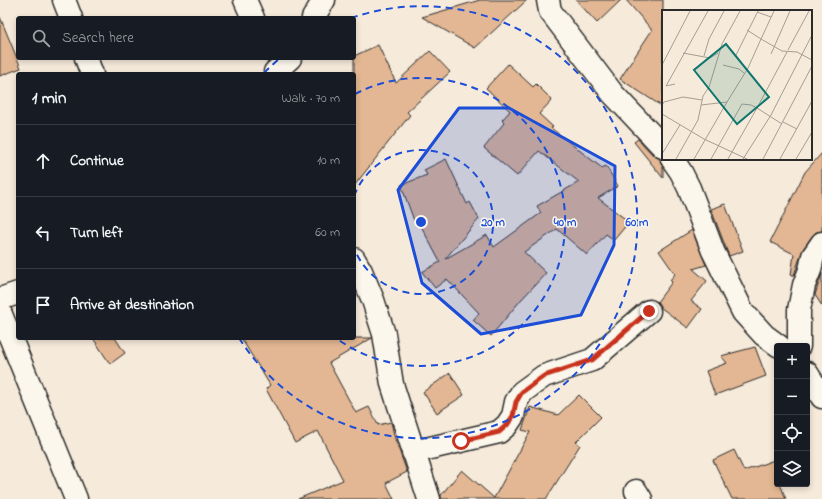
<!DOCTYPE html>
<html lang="en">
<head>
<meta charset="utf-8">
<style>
	body { margin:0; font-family:"Indie Flower",sans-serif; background:#20242c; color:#f1f3f6 }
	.controls { position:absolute; right:12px; bottom:12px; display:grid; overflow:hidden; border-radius:4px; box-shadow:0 2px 6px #0003 }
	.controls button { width:36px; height:36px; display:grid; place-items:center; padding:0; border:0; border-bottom:1px solid #363941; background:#171b24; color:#f1f3f6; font:20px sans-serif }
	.stop { position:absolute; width:12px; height:12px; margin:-9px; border:3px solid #c8321e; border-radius:50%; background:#fff }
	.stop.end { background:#c8321e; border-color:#fff; box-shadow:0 1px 4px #0008 }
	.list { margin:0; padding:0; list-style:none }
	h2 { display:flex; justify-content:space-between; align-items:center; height:52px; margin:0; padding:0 16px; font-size:17px }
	h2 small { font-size:13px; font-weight:400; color:#9ea1a6 }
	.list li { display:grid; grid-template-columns:26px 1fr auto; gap:12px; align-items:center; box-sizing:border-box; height:72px; padding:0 16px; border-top:1px solid #363941 }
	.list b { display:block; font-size:15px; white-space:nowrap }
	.list em { font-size:13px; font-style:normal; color:#9ea1a6 }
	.icon { flex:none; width:22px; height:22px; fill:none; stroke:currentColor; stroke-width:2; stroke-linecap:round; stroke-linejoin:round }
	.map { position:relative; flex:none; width:822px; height:499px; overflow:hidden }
	.search { position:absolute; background:#171b24; box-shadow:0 2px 6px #0003; left:16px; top:16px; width:340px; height:44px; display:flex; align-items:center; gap:10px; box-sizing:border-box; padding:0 14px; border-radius:4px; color:#9ea1a6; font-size:15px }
	.panel { position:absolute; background:#171b24; box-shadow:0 2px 6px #0003; left:16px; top:72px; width:340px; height:268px; border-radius:4px }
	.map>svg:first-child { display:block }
	.building { fill:#e3b793; stroke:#2b2b2b }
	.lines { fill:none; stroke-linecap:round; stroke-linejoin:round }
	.minor-casing { stroke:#2b2b2b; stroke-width:25 }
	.minor { stroke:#fbf7ec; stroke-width:22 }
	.route { stroke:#c8321e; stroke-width:5 }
	.marked { fill:#1d4ed8; fill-opacity:0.2; stroke:#1d4ed8; stroke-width:3; stroke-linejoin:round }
	.ring { fill:none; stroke:#1d4ed8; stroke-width:2; stroke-dasharray:7 5 }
	.inset-road { fill:none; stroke:#a59e94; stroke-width:1 }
	.view { fill:#0f766e; fill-opacity:0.15; stroke:#0f766e; stroke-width:2 }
	.inset-edge { fill:none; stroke:#2b2b2b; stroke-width:2 }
	.centre { fill:#1d4ed8; stroke:#fbf7ec; stroke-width:2 }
	.ring-label { font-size:12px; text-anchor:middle; font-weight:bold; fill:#1d4ed8; stroke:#fbf7ec; stroke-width:3; stroke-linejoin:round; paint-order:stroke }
</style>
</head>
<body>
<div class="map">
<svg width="822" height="499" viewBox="0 0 822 499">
	<rect width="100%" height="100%" fill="#f6eada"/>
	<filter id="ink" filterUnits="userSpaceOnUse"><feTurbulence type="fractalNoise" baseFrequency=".025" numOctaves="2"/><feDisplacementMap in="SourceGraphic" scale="8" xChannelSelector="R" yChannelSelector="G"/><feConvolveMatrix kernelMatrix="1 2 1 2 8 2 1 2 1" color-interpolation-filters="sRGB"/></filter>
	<g filter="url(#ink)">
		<g class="building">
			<path d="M480,0H527L475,48L422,17Z"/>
			<path d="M576,0H621L597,23Z"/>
			<path d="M626,0H663V107L620,79L652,30Z"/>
			<path d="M0,17L21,68L0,76Z"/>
			<path d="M378,45L396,83L430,51L450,72L407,112L410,115L354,186V56Z"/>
			<path d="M508,64L533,87L536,84L552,100L539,114L553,127L551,128L602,168L606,166L618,186L598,198L629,222L614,240L606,234L587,255L557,229L524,252L546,273L520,301L491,336L473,320L479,313L447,279L435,288L422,272L440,262L420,224L416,226L401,185L427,175L424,170L446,159L467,204L470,202L479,219L445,259L487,235L494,247L541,213L537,206L579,182L539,151L517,176L484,148L504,123L502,120L510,111L486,88Z"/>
			<path d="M638,139L654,156L660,159L663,168V178L634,142Z"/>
			<path d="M822,153V231L816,232L812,236L803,249L794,275H791L794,254L770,242L805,172Z"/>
			<path d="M725,204L743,251L729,256L711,209Z"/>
			<path d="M692,230L706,265L693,269L707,281L691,301L702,309L688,328L660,307L657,302L672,282L670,280L675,274L659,251Z"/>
			<path d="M822,273V306L815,295Z"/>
			<path d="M93,338H115L125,353L110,364Z"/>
			<path d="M241,338H372L329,363L356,413L369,407L378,425L391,422L395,439L407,472L386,483L394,499H298L343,480L318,431L295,443L266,389L270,385Z"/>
			<path d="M755,347L766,376L715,395L706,371L727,363L721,356Z"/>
			<path d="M450,373L464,395L437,413L423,392Z"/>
			<path d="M579,395L601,417L576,442L580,445L546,499H441V495L462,470L494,498L530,432L522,430L530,407L558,415Z"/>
			<path d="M734,450L744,471L777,459V484H780L786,499H732L713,460Z"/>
		</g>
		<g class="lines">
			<defs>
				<g id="minor">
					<path d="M64,0L71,18"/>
					<path d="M245,0L253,18"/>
					<path d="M548,0L550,11L613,94L663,147"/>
					<path d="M313,18L324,0"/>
					<path d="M86,58L92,74"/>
					<path d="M276,74L275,72L290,58"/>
					<path d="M672,159L681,172L689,188L713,251L743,312L764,335L779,346"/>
					<path d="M354,259L361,271L373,300L384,334L392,384L429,499"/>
					<path d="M0,299L18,293"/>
					<path d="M0,312L76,499"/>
					<path d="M799,346V310L804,285L810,270L813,256L822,243"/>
					<path d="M807,373L822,397"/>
					<path d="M413,452L499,432L507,425L513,416L516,402L522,392L544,376L592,360L649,311"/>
					<path d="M636,491L641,499"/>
				</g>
			</defs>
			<use href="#minor" class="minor-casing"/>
			<use href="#minor" class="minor"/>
		</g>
	</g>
	<g class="lines" filter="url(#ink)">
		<path class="route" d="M461,441L499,432L507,425L513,416L516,402L522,392L544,376L592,360L649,311"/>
	</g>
	<path class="marked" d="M459,108H509L615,166L614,245L581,315L481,334L422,283L398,190Z"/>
	<g class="ring">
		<path d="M354 196A72 72 0 1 1 354 248"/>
		<path d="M355 94A144 144 0 1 1 336 338"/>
		<path d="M264 73A216 216 0 0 1 279 59M351 18A216 216 0 1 1 239 338"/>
	</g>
	<g transform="translate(662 10)">
		<rect width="150" height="150" fill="#f6eada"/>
		<path class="inset-road" d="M112,1L99,29L120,41L135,42L150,50M95,2L109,7M126,40L147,1M21,43L48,48L56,43M109,44L128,1M42,46L47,29L62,1M73,47L96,1M0,55L28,1M61,55L77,59L82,63M13,74L4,76L46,1M0,95L2,92L21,87L40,90M39,95L65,92L86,58L99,29L85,20M0,104L42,129L85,149M121,112L135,119M120,114L95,98L125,42M0,144L18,115M14,149L36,110L41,86L47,77L60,34L78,1M32,149L65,92M49,149L80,94L89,95L95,98L66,149M81,149L109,105L150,25M101,149L150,56M118,149L150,91M134,149L150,122"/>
		<path class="view" d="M64,34L107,87L75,114L32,60Z"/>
		<rect width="150" height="150" class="inset-edge"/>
	</g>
	<circle cx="421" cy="222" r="6" class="centre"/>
	<g class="ring-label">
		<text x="493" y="226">20 m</text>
		<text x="565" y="226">40 m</text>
		<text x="637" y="226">60 m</text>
	</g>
</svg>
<div class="controls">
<button>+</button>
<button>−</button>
<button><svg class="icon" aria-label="locate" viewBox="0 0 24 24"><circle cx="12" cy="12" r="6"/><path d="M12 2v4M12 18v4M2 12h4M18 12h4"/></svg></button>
<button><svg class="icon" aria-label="layers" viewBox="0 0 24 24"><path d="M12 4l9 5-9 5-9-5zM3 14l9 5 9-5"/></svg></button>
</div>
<div class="stop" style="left:461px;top:441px"></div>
<div class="stop end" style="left:649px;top:311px"></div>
<div class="search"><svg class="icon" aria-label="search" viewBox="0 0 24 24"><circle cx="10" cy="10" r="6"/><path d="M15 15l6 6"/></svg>Search here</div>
<section class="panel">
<h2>1 min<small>Walk · 70 m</small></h2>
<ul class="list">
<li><svg class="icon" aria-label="ahead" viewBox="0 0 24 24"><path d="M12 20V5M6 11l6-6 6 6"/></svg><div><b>Continue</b></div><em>10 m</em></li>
<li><svg class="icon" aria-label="left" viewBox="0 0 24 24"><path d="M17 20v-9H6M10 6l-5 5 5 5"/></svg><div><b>Turn left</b></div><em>60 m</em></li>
<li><svg class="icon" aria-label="arrive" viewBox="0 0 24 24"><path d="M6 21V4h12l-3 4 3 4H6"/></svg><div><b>Arrive at destination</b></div></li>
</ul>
</section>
</div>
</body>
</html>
